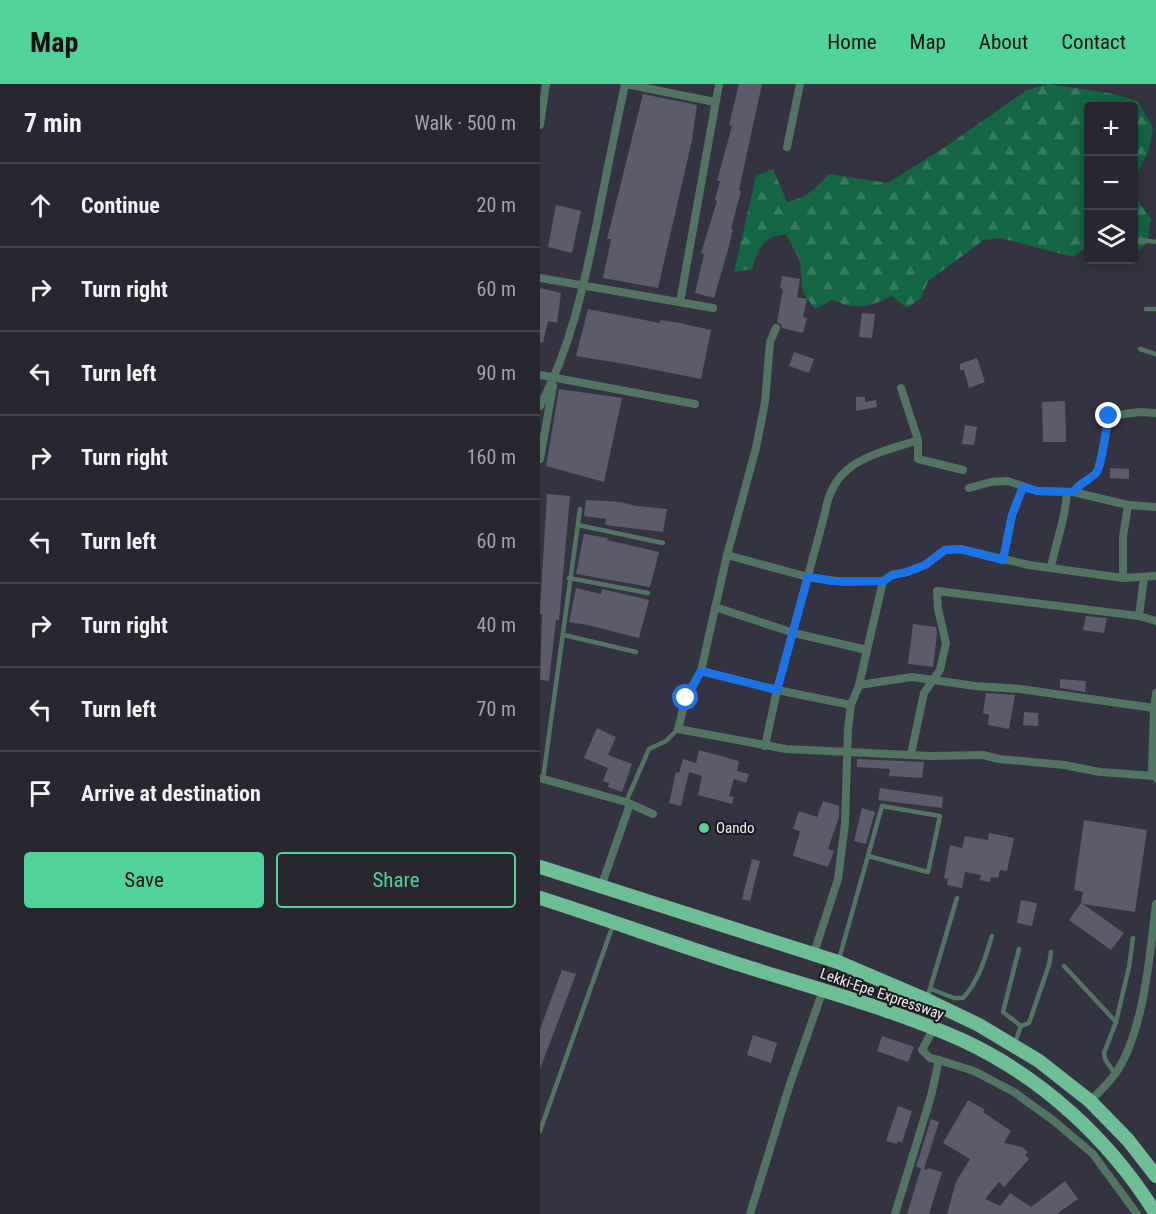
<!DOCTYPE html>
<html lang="en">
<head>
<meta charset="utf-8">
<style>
	body { margin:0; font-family:"Roboto Condensed",sans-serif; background:#33323d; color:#f1f3f6 }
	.controls { position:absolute; right:18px; top:18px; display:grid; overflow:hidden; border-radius:6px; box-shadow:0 3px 15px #0003 }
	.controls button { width:54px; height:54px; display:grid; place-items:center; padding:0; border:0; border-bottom:2px solid #43434d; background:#272631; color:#f1f3f6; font:30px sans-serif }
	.stop { position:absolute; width:18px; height:18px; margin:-14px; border:4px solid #1a73e8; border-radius:50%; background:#fff }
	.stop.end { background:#1a73e8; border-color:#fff; box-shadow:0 2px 6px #0008 }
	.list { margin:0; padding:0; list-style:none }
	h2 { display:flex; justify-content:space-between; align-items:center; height:78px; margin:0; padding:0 24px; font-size:26px }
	h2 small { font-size:20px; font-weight:400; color:#a4a5ab }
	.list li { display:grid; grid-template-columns:39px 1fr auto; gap:18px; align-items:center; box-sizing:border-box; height:84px; padding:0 24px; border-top:2px solid #43434d }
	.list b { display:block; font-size:22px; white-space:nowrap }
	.list em { font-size:20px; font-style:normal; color:#a4a5ab }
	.actions { display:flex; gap:12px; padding:18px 24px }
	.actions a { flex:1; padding:14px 0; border:2px solid #50d398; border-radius:6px; text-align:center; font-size:21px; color:#50d398 }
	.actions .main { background:#50d398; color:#111 }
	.icon { flex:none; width:33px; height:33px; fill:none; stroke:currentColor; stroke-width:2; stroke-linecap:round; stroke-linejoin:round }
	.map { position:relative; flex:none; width:616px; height:1130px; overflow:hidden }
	header { display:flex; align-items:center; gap:36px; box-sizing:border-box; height:84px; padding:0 30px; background:#50d398; color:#111 }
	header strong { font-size:28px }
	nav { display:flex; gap:33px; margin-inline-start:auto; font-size:21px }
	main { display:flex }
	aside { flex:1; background:#272631 }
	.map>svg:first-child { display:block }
	.forest { fill:url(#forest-firs) }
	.building { fill:#5c5b6b }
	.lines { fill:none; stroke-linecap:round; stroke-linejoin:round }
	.service { stroke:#527462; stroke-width:4.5 }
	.minor { stroke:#527462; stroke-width:8 }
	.trunk { stroke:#6ebe95; stroke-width:14 }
	.route { stroke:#1a73e8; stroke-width:8 }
	.poi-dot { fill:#50d398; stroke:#1c1c22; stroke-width:2 }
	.labels { text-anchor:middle; stroke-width:4.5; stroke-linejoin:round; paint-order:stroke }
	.poi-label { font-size:15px; fill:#eeeef7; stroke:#1c1c22; text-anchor:start }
	.street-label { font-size:15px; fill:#eeeef7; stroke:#1c1c22 }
</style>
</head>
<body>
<header>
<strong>Map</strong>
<nav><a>Home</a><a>Map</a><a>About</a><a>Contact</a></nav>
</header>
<main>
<aside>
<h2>7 min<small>Walk · 500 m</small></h2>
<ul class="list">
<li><svg class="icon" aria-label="ahead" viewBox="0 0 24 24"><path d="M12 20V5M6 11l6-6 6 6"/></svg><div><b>Continue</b></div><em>20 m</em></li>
<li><svg class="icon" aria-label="right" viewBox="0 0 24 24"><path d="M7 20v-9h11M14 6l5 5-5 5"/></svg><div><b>Turn right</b></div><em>60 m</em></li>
<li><svg class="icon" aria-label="left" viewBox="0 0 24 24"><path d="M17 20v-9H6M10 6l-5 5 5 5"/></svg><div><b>Turn left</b></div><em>90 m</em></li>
<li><svg class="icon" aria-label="right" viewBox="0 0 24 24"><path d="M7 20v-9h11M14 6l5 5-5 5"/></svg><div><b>Turn right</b></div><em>160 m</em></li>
<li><svg class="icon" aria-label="left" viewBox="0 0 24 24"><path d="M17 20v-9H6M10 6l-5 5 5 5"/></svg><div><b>Turn left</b></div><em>60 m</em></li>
<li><svg class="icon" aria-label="right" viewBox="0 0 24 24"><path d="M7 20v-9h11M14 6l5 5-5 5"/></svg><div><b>Turn right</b></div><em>40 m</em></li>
<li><svg class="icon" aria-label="left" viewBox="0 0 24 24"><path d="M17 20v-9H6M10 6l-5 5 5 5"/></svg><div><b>Turn left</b></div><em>70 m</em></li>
<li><svg class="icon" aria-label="arrive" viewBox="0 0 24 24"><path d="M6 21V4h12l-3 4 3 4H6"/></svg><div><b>Arrive at destination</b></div></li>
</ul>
<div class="actions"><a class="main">Save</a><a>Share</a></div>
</aside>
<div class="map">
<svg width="616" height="1130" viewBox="0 0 616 1130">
	<defs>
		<pattern id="forest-firs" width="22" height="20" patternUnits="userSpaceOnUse" patternTransform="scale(1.5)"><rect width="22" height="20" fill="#136543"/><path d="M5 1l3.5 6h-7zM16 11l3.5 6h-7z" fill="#367b5f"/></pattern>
	</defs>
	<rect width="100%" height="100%" fill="#343341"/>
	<g class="forest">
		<path d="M508,0L569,9L598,17L613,44L609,66L594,96V22H548V162L533,173L461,154L444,156L388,197L381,214L367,224L351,212C328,224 317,226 292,216L275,225L263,209L260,177L246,150C222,153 219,164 212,185L194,188L216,92L233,85L247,118C268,113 275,105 289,90L348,99L408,61L487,6Z"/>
		<path d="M594,111L611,135L607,159L594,170Z"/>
	</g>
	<g class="building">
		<path d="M199,0H222L199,106L201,107L191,145H193L189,162L174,214L155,209L164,170L161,169L177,117L175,116L180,97H177L192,42L189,41Z"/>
		<path d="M103,10L157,21L152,56L118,204L63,194L71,155H67Z"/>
		<path d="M16,121L41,127L32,169L8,163Z"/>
		<path d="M242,192L260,195L257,213L267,215L263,233L267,234L263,249L242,244L241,240L237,238L243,205L240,204Z"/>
		<path d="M0,204L21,209L17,239L8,237L3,259L0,258Z"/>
		<path d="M48,225L120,239V236L140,239L171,246L161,295L85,280L36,272Z"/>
		<path d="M322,229L335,230L332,254L319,253Z"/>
		<path d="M254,268L274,275L269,289L249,282Z"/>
		<path d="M437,274L445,298L429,304L424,286H420V280Z"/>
		<path d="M19,305L82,314L64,398L6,382Z"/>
		<path d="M316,313H325V318L336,316L337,323L316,327Z"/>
		<path d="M525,317L526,358H503L502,318Z"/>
		<path d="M425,341L437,343L434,361L422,360Z"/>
		<path d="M570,384L589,385V395L570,394Z"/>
		<path d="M7,410L30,412L19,536H16L9,597L0,596L2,530H0V525Z"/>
		<path d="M46,416L81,418L96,422L127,425L123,448L65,441L66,435L44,432Z"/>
		<path d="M44,450L68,454L67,456L119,468L110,503L36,490Z"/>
		<path d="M36,504L61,510L62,505L109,516L99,554L48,541L29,538Z"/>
		<path d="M546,532L567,534L564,549L543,546Z"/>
		<path d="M373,540L396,543L397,549L393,583L368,580Z"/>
		<path d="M520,595L546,597L545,608L520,604Z"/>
		<path d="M446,609L475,611L469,645L448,641L449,631L443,629Z"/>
		<path d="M484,628L498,629V642L483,641Z"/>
		<path d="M57,644L76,653L68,671L92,680L82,708L68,703L69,699L63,697L68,684L44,674Z"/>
		<path d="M159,666L199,677L197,687L209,690L206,699L194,695L189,712L194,713L192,720L158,711L162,692L149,688L141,722L129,719L136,688L139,689L143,675L156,679Z"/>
		<path d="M317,675L384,678L382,694L349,692L350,685L317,683Z"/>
		<path d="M340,704L403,713L402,724L338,716Z"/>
		<path d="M283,717L299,722V733L288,765L294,767L288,783L253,772L260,747L253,745L259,727L277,733Z"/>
		<path d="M322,724L335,728L326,760L314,757Z"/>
		<path d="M544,736L607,746L595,828L543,820L584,849L571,866L529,836L541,819L543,808L534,806Z"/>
		<path d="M449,749L474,754L467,787L460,786L458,794L451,793L450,798L440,796L441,791L425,788L422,804L407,801L408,795L404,794L410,761L422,764L425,752L448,756Z"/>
		<path d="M212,775L220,777L210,817L202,815Z"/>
		<path d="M481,816L497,819L492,842L477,839Z"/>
		<path d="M22,886L36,890L0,985V945Z"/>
		<path d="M213,951L237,959L231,979L207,971Z"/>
		<path d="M342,952L374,963L368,978L337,967Z"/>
		<path d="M428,1016L445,1026L443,1028L471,1047L464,1059L482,1063L488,1068L485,1071L489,1075L464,1103L459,1098L445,1115L460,1122L470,1109L491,1123L525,1097L538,1115L517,1130H407L416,1098L430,1075L403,1059Z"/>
		<path d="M358,1022L372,1027L362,1059L358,1057L357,1060L346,1057Z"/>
		<path d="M391,1035L399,1038L384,1085L387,1086L388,1084L402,1088L389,1130H367L381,1084L376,1083Z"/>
	</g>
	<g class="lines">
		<g class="service">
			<path d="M594,155L616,158"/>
			<path d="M606,225H616"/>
			<path d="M600,265L616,270"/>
			<path d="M38,441L123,459"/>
			<path d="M29,494L108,509"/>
			<path d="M24,551L96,568"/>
			<path d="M3,695L40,425"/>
			<path d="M86,718L109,665L126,657L138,645"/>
			<path d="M299,875L342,722L400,732L388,788L328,772"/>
			<path d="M524,882L576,938"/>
			<path d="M391,905L414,914H423C439,897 445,874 452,852"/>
			<path d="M387,915L417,814"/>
			<path d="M481,942L489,939L509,881L511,868"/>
			<path d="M474,961L481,942L463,928L479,865"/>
			<path d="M575,990L565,975L564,969L576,938L589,883L593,854"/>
			<path d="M0,1047L73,841"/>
		</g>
		<g class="minor">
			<path d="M86,0L175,18"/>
			<path d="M0,41L6,0"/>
			<path d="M247,63L260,0"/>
			<path d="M0,194L173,224"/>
			<path d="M140,218L179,0"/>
			<path d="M236,244L230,258L225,318L216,364L187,471L161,587L146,614L138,645L246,665L391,672L443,671L459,675L524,681L560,688L615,692"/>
			<path d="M0,291L155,320"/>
			<path d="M361,304L378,356"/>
			<path d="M0,322C30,265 43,205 56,143C65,96 75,48 85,0"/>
			<path d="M0,375L13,302"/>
			<path d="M429,404L451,398L468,397L497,407L533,408L588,421L616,423"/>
			<path d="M533,408C541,398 549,396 556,389C561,383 566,344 569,332L599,328L616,329"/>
			<path d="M187,471L268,493L304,498L343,497"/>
			<path d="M463,476L472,431L483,403"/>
			<path d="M511,483C516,457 526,434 527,408"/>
			<path d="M604,493L599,532L616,537"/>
			<path d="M583,494V453L588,421"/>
			<path d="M175,523L254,549L327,566"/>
			<path d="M161,587L237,606L311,621"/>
			<path d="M319,601L372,593L435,602L480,605L614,624"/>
			<path d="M225,662L237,606L285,429C293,376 334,371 378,356V375L423,386"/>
			<path d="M371,670L384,609L400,586L406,559L398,525L397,507L599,532"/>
			<path d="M0,694L86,718L113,730"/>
			<path d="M616,694L612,688L614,624L616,609"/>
			<path d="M61,803L90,720"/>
			<path d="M274,869L298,795L305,740L308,645L311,621L319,601L343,497L352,491L367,488L385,481L405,466L420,465L489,481L583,494L616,492"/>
			<path d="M399,976L434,987L474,1008L514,1037L553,1070L597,1130"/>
			<path d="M550,1017C559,1008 568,1000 575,990C604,949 610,869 616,820"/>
			<path d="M210,1130L249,1003L283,906"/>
			<path d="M355,1130L391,1012L399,976L390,974L382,966L394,944"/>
		</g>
		<g class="trunk">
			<path d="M0,783L298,878L387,916L439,941L499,977L550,1017L588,1056L616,1092"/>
			<path d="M0,814C66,835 132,859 198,880C273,904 350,924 422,956C502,993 570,1056 616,1130"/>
		</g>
	</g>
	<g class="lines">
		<path class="route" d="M146,614L161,587L237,606L268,493L292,497H344L352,491L367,488L385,481L405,466L420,465L463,476L472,431L483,403L497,407L533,408C541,398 550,396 556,389C562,383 566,344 569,332"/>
	</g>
	<circle class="poi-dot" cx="164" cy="744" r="6"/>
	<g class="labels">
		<g class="poi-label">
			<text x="176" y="749">Oando</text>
		</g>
		<g class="street-label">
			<text transform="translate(342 910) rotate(19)" y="5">Lekki-Epe Expressway</text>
		</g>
	</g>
</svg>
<div class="controls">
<button>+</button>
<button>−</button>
<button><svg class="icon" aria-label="layers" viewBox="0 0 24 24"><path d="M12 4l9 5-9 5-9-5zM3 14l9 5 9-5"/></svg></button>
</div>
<div class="stop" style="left:146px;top:614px"></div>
<div class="stop end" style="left:569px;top:332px"></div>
</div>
</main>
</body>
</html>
